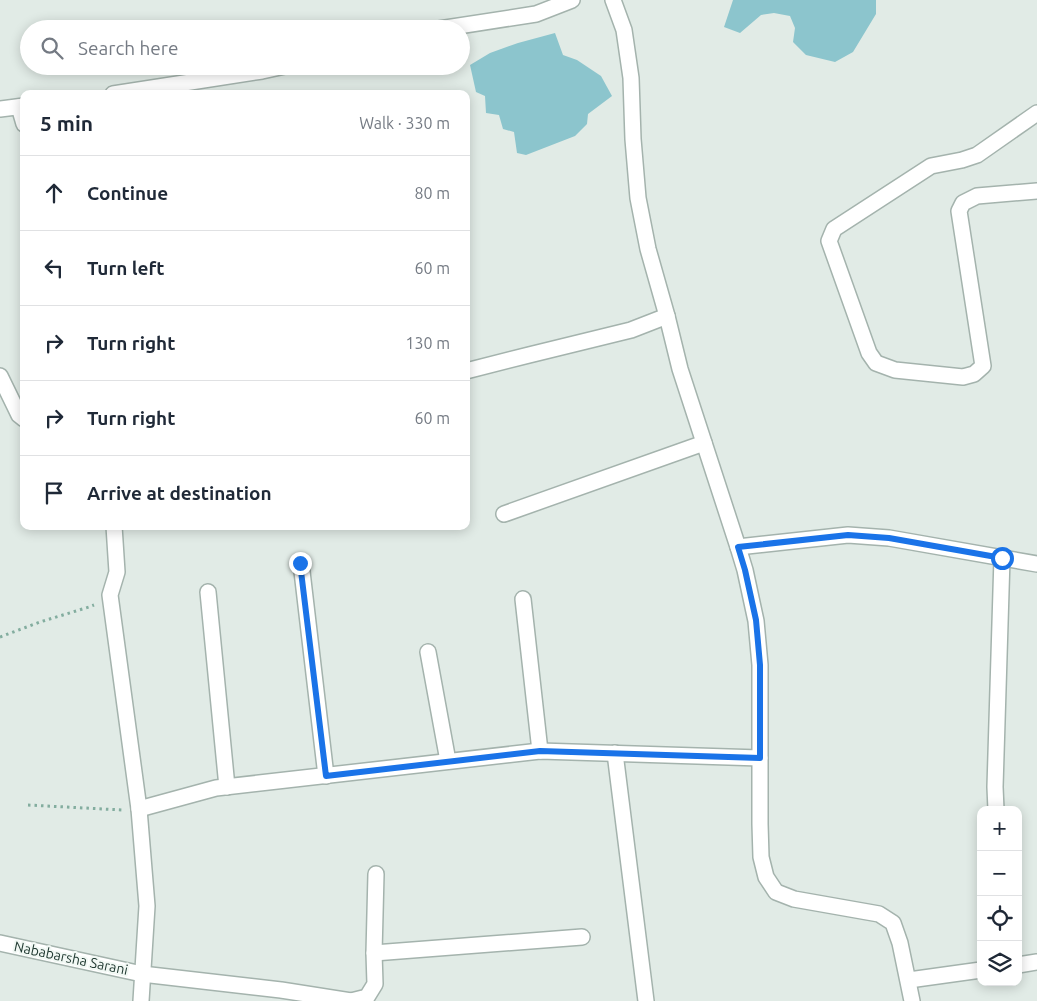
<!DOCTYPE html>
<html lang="en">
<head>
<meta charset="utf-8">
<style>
	body { margin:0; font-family:Ubuntu,sans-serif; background:#f2f2f3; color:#1f2937 }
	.controls { position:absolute; right:15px; bottom:15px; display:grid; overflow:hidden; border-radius:10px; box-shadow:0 2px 12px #0003 }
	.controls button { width:45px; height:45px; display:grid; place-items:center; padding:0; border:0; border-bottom:1px solid #e0e1e3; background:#fff; color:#1f2937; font:25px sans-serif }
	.stop { position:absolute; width:15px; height:15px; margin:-11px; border:4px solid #1a73e8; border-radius:50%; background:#fff }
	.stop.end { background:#1a73e8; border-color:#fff; box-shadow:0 1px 5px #0008 }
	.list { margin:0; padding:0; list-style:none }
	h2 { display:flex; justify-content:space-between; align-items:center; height:65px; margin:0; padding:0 20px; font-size:21px }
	h2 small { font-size:16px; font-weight:400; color:#747a83 }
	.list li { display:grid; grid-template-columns:32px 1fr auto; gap:15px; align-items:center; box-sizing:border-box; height:75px; padding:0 20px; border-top:1px solid #e0e1e3 }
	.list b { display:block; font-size:19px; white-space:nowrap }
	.list em { font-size:16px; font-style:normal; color:#747a83 }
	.icon { flex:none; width:28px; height:28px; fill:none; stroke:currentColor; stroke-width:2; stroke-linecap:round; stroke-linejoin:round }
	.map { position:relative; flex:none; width:1037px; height:1001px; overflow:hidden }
	.search { position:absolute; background:#fff; box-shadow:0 2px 12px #0003; left:20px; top:20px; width:450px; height:55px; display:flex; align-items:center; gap:12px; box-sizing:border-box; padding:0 18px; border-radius:28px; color:#747a83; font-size:19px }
	.panel { position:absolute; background:#fff; box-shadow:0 2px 12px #0003; left:20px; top:90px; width:450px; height:440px; border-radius:10px }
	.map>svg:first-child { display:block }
	.water { fill:#8cc5cd }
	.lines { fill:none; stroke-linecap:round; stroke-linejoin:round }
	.street-casing { stroke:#a4b3ad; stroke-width:18 }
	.path { stroke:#83ad9f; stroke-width:3; stroke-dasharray:2.5 4; stroke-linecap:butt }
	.street { stroke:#fff; stroke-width:15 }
	.route { stroke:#1a73e8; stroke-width:6 }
	.labels { text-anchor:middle; stroke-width:4; stroke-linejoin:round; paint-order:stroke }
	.street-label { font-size:14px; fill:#223b33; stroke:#f1f8f4 }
</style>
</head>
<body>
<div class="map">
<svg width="1037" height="1001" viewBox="0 0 1037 1001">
	<rect width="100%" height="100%" fill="#e1ebe6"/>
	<g class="water">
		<path d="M733,0H876V14L853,52L835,62L806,55L793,42L795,28L790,16L774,13L761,15L740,33L724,27Z"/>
		<path d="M555,33L563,55L577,60L601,76L612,96L588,114L587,124L575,136L526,155L517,153L514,132L503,129L499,115L486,113L485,96L476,92L470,65L490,53L518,43Z"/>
	</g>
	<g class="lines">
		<defs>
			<g id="street">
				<path d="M613,0L624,30L631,78L633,139L638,198L648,249L667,316L680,369L738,547L745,570L756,621L760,665V824L761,857L766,877L776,892L794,899L879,914L893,923L900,943L912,1001"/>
				<path d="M439,29L536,14L572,0"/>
				<path d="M113,94L262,71L285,66"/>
				<path d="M19,107L24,124"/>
				<path d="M0,109L24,106"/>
				<path d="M1037,113L977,155L962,160L931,166L834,229L829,241L869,353L876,363L895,370L963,377L974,374L983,366L959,211L963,203L977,196L1037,191"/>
				<path d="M466,371L529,355L631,330L667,316"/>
				<path d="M0,376L19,415L24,419"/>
				<path d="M504,514L704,443"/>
				<path d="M114,526L117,572L110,595L139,809L147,906L141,1001"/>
				<path d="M738,547L848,535L889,538L1037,564"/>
				<path d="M301,563L326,776"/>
				<path d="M208,592L227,787"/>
				<path d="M523,599L540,751"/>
				<path d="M428,652L448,761"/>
				<path d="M615,753L646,1001"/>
				<path d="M139,809L216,788L540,751L760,758"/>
				<path d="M996,810L995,787L1002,558"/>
				<path d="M0,943L142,974L281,990L351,1001"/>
				<path d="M374,953L582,937"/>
				<path d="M1018,965L1037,962"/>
				<path d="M909,980L981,970"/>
				<path d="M351,1001L367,997L375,984L374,953L376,874"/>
			</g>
		</defs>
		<use href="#street" class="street-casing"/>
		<g class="path">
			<path d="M0,637L40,622L89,607L94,605"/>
			<path d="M28,805L122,810"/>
		</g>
		<use href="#street" class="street"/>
	</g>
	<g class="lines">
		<path class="route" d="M300,563L326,776L540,751L760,758V665L756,620L745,570L738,547L848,535L889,538L1002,558"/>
	</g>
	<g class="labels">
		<g class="street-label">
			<text transform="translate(71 958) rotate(12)" y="5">Nababarsha Sarani</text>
		</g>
	</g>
</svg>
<div class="controls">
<button>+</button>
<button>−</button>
<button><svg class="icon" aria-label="locate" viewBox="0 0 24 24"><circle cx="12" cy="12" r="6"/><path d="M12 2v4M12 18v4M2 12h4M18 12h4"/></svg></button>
<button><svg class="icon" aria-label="layers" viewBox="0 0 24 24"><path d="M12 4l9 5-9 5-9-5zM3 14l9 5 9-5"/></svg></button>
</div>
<div class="stop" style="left:1002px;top:558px"></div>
<div class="stop end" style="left:300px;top:563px"></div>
<div class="search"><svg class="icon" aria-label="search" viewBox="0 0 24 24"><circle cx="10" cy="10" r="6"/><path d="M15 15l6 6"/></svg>Search here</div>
<section class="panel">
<h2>5 min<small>Walk · 330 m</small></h2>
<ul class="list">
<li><svg class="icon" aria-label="ahead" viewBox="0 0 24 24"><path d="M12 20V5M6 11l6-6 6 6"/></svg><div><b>Continue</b></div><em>80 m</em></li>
<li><svg class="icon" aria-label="left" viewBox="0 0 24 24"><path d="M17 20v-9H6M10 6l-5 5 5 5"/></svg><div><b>Turn left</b></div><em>60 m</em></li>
<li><svg class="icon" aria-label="right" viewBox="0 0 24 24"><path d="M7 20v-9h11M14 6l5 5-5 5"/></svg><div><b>Turn right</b></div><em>130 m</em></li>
<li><svg class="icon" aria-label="right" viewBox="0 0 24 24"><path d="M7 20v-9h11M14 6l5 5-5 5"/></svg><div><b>Turn right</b></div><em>60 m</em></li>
<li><svg class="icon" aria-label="arrive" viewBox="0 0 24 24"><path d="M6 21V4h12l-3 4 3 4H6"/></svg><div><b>Arrive at destination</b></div></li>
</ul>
</section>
</div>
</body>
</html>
